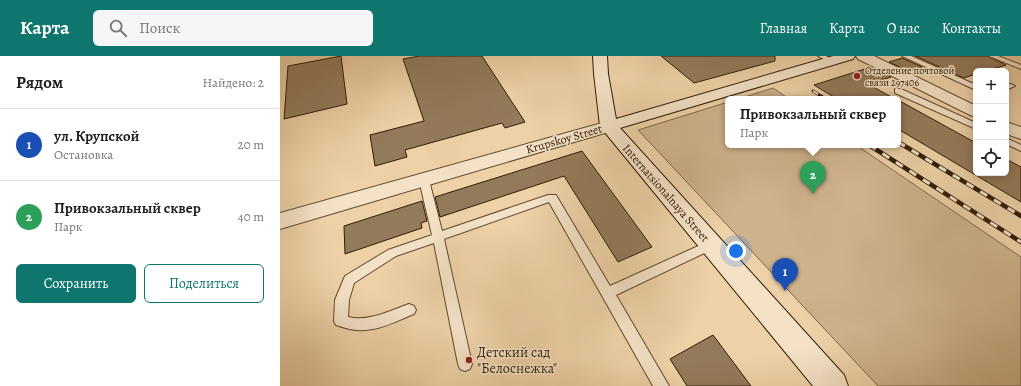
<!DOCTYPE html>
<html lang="ru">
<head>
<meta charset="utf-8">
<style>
	body { margin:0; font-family:Alegreya,serif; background:#f6f6f6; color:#202124 }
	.controls { position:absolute; right:12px; top:12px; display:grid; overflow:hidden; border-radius:6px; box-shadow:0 2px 10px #0003 }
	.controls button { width:36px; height:36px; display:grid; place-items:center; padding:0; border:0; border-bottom:1px solid #e0e0e0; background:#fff; color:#202124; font:20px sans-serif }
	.you { position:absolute; left:456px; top:195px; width:14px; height:14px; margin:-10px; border:3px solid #fff; border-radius:50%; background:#1a73e8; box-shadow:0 0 0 6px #1a73e833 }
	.badge { display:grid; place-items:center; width:26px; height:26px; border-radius:50%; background:#0f766e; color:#fff; font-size:13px; font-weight:700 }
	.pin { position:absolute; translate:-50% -33px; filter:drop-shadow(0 1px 2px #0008) }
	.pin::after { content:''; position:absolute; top:21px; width:14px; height:12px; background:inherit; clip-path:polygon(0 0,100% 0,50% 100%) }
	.popup { position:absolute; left:445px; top:40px; width:176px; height:52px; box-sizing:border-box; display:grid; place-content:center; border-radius:6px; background:#fff; filter:drop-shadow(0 1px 3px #0005); font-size:13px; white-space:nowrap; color:#757577 }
	.popup b { font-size:15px; color:#202124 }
	.popup::after { content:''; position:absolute; left:50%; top:100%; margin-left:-8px; border:8px solid transparent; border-top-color:#fff }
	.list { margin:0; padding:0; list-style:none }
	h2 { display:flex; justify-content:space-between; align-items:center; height:52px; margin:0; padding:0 16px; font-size:17px }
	h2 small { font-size:13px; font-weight:400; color:#757577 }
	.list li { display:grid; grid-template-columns:26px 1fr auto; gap:12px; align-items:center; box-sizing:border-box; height:72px; padding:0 16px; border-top:1px solid #e0e0e0 }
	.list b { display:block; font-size:15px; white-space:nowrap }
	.list p { margin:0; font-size:13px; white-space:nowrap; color:#757577 }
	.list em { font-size:13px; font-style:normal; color:#757577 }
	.actions { display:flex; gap:8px; padding:12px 16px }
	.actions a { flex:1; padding:9px 0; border:1px solid #0f766e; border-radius:6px; text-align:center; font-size:14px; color:#0f766e }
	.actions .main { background:#0f766e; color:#fff }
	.icon { flex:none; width:22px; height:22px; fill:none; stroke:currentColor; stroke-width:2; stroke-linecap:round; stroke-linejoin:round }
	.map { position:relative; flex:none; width:741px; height:330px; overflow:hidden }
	header { display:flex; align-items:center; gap:24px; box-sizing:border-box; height:56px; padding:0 20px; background:#0f766e; color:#fff }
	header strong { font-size:19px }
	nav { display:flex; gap:22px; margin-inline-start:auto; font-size:14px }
	.search { width:280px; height:36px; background:#f6f6f6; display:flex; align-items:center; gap:10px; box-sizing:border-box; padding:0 14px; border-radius:6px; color:#757577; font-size:15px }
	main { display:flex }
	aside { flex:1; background:#fff }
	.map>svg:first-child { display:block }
	.green { fill:#ceb28c; stroke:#7f6749 }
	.building { fill:#937a5a; stroke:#301c06 }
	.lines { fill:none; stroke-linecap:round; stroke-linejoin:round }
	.lane-casing { stroke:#60492e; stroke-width:2 }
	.street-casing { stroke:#60492e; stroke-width:2 }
	.secondary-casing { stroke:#301c06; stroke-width:2 }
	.lane { fill:#f4e1c6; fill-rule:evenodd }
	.street { fill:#f4e1c6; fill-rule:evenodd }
	.secondary { fill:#f4e1c6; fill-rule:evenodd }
	.rail-far1-casing { stroke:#301c06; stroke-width:3 }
	.rail-casing { stroke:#301c06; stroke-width:4.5 }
	.rail-far1 { stroke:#f4e1c6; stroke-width:2; stroke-dasharray:6; stroke-linecap:butt }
	.rail { stroke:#f4e1c6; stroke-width:3; stroke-dasharray:8; stroke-linecap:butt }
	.poi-dot { fill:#8f2418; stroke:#f4e1c6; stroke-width:1.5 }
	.labels { text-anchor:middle; stroke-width:3; stroke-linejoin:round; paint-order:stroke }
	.far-poi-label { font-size:10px; fill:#301c06; stroke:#f4e1c6; text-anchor:start }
	.street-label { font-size:12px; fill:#301c06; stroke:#f4e1c6 }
	.near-poi-label { font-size:14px; fill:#301c06; stroke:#f4e1c6; text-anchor:start }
</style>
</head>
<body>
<header>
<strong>Карта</strong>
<div class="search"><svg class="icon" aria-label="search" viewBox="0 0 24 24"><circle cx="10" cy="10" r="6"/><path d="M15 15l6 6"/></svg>Поиск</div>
<nav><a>Главная</a><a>Карта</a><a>О нас</a><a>Контакты</a></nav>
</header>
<main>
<aside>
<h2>Рядом<small>Найдено: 2</small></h2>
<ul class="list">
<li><span class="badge" style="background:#1a4fb4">1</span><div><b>ул. Крупской</b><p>Остановка</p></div><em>20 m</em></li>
<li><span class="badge" style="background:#2e9e5b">2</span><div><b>Привокзальный сквер</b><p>Парк</p></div><em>40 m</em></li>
</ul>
<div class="actions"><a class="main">Сохранить</a><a>Поделиться</a></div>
</aside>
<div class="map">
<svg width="741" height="330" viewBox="0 0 741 330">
	<rect width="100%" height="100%" fill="#eed1a7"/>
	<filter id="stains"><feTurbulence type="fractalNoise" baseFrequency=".005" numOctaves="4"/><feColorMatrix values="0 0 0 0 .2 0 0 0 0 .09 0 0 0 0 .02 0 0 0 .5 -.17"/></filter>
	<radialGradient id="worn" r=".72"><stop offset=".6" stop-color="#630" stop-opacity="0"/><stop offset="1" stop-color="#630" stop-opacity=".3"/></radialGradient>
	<g class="green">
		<path d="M493,32L509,43H458Z"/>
		<path d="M448,46V89H576L741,201V330H598L358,74Z"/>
	</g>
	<g class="building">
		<path d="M61,0L67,48L4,63L8,10Z"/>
		<path d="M139,0H202L245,66L225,72L222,67L125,94L127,101L95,110L90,79L144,65L123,3Z"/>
		<path d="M381,0H495V5L414,27Z"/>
		<path d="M635,0H708L726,9L706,15H696V18L684,22Z"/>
		<path d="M622,2L642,11L629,15L609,6Z"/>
		<path d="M591,11L611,21L588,28L615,43H557L534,29Z"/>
		<path d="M618,44L696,87V117H726V103L741,111V146L618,73Z"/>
		<path d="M302,95L372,191L338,206L284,120L160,161L155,141Z"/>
		<path d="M142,145L147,165L141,167L142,172L65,198L64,170Z"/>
		<path d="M433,279L471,330H407L390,303Z"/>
	</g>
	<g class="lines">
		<defs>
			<g id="lane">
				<path d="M538,0H546L554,5L549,6Z"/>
				<path d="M622,0H631L696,29V34Z"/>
				<path d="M709,0H718L741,9V13Z"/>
				<path d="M731,28L735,30L726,34V29Z"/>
				<path d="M615,33H621L696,67V73L615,37Z"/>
				<path d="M726,82L741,89V95L726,88Z"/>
				<path d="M144,121L149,124L162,175L268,139H276L330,230L427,186L431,185L435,186L437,189L435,192L336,239L389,330H373L269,146L164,183L192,308L190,313L185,315L180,313L178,308L154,187L116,200L74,227L69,244L68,261C89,266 109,255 129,248L134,250L136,254L134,258C105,270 88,281 56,269L54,265L55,244L65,220L108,194L152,179L139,124Z"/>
			</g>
			<g id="street">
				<path d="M576,0H594L696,50V61L690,59L578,3Z"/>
				<path d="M329,65L335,66L338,70L335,74L0,173V157Z"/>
				<path d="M726,66L741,71V83L726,78Z"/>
			</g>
			<path id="secondary" d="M313,0H327L328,18L336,63L553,0H575L573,3L340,72L564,319L568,330H533L323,74L320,70L314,18Z"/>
		</defs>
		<use href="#lane" class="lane-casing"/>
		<use href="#street" class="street-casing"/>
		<use href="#secondary" class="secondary-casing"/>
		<use href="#lane" class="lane"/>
		<use href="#street" class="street"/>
		<use href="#secondary" class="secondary"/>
		<defs>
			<g id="rail-far1">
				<path d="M533,35L546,43"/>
				<path d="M515,42L517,43"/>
			</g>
			<g id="rail">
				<path d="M618,86L741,160"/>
				<path d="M589,89L741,186"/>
			</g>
		</defs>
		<use href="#rail-far1" class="rail-far1-casing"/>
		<use href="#rail" class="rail-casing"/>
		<use href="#rail-far1" class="rail-far1"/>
		<use href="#rail" class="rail"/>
	</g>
	<g class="poi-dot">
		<circle cx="577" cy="20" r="4"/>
		<circle cx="189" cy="304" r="4"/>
	</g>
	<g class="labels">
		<g class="far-poi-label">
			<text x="585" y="18">Отделение почтовой<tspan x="585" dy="12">связи 297406</tspan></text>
		</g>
		<g class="street-label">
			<text transform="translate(284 83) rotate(-16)" y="4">Krupskoy Street</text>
			<text transform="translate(386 137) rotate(49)" y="4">Internatsionalnaya Street</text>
		</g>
		<g class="near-poi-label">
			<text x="197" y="301">Детский сад<tspan x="197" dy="16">"Белоснежка"</tspan></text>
		</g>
	</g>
	<rect width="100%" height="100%" filter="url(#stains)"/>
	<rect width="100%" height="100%" fill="url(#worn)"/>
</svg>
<div class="controls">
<button>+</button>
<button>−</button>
<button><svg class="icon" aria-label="locate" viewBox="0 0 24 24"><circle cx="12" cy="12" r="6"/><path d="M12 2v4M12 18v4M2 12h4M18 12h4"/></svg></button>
</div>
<div class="you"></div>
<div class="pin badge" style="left:505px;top:235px;background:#1a4fb4">1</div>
<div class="pin badge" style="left:533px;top:138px;background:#2e9e5b">2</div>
<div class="popup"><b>Привокзальный сквер</b>Парк</div>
</div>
</main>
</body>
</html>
